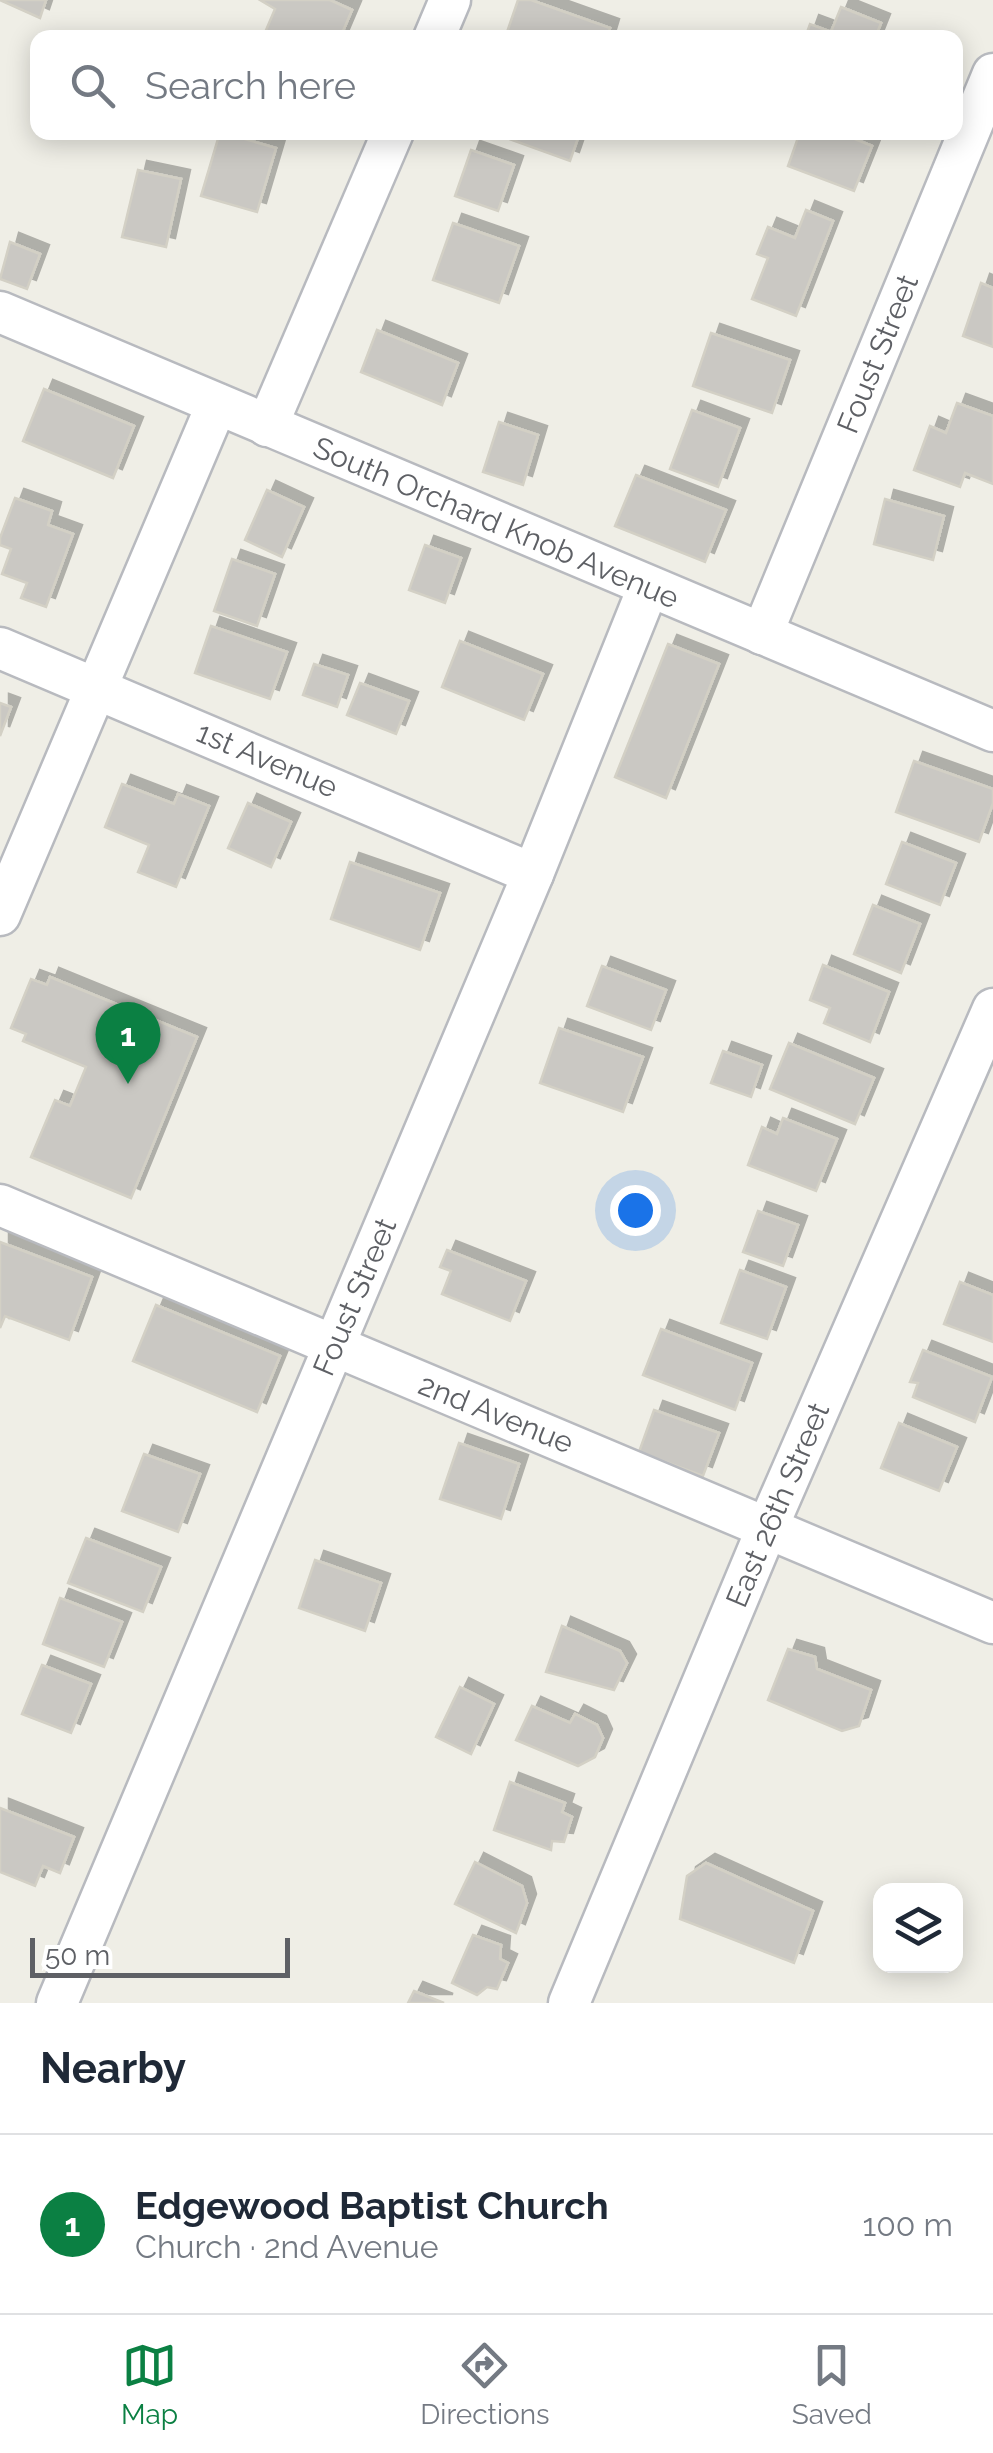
<!DOCTYPE html>
<html lang="en">
<head>
<meta charset="utf-8">
<style>
	body { margin:0; font-family:Raleway,sans-serif; background:#f2f2f3; color:#1f2937 }
	.controls { position:absolute; right:30px; bottom:30px; display:grid; overflow:hidden; border-radius:20px; box-shadow:0 5px 25px #0003 }
	.controls button { width:90px; height:90px; display:grid; place-items:center; padding:0; border:0; border-bottom:2px solid #e0e1e3; background:#fff; color:#1f2937; font:50px sans-serif }
	.scale { position:absolute; left:30px; bottom:25px; width:260px; box-sizing:border-box; padding-left:10px; border:5px solid #5e6065; border-top:0; font-size:28px; line-height:35px; white-space:nowrap; color:#5e6065; -webkit-text-stroke:8px #fff; paint-order:stroke }
	.you { position:absolute; left:635px; top:1210px; width:35px; height:35px; margin:-25px; border:8px solid #fff; border-radius:50%; background:#1a73e8; box-shadow:0 0 0 15px #1a73e833 }
	.badge { display:grid; place-items:center; width:65px; height:65px; border-radius:50%; background:#0b8043; color:#fff; font-size:32px; font-weight:700 }
	.pin { position:absolute; translate:-50% -82px; filter:drop-shadow(0 2px 5px #0008) }
	.pin::after { content:''; position:absolute; top:52px; width:35px; height:30px; background:inherit; clip-path:polygon(0 0,100% 0,50% 100%) }
	.list { margin:0; padding:0; list-style:none }
	h2 { display:flex; justify-content:space-between; align-items:center; height:130px; margin:0; padding:0 40px; font-size:42px }
	h2 small { font-size:32px; font-weight:400; color:#747a83 }
	.list li { display:grid; grid-template-columns:65px 1fr auto; gap:30px; align-items:center; box-sizing:border-box; height:180px; padding:0 40px; border-top:2px solid #e0e1e3 }
	.list b { display:block; font-size:38px; white-space:nowrap }
	.list p { margin:0; font-size:32px; white-space:nowrap; color:#747a83 }
	.list em { font-size:32px; font-style:normal; color:#747a83 }
	.icon { flex:none; width:55px; height:55px; fill:none; stroke:currentColor; stroke-width:2; stroke-linecap:round; stroke-linejoin:round }
	.map { position:relative; flex:none; width:993px; height:2003px; overflow:hidden }
	.search { position:absolute; background:#fff; box-shadow:0 5px 25px #0003; left:30px; right:30px; top:30px; height:110px; display:flex; align-items:center; gap:25px; box-sizing:border-box; padding:0 35px; border-radius:20px; color:#747a83; font-size:38px }
	.sheet { height:310px; background:#fff }
	nav { display:flex; justify-content:space-around; align-items:center; box-sizing:border-box; height:140px; border-top:2px solid #e0e1e3; background:#fff; font-size:28px; color:#747a83 }
	nav a { display:grid; justify-items:center; gap:5px }
	nav .on { color:#0b8043 }
	.map>svg:first-child { display:block }
	.building { fill:#cac8c3; stroke:#d3d0c5; stroke-width:2.5; filter:url(#shadow) }
	.lines { fill:none; stroke-linecap:round; stroke-linejoin:round }
	.street-casing { stroke:#b8babf; stroke-width:45 }
	.street { stroke:#fff; stroke-width:40 }
	.labels { text-anchor:middle; stroke-width:8; stroke-linejoin:round; paint-order:stroke }
	.street-label { font-size:30px; fill:#5e6065; stroke:#fff }
</style>
</head>
<body>
<div class="map">
<svg width="993" height="2003" viewBox="0 0 993 2003">
	<defs>
		<filter id="shadow"><feDropShadow dx="9" dy="-9" stdDeviation="0" flood-color="#0004"/></filter>
	</defs>
	<rect width="100%" height="100%" fill="#efeee6"/>
	<g class="building">
		<path d="M0,0H46L40,18Z"/>
		<path d="M260,0H330L352,10L340,38H270L264,35L275,9Z"/>
		<path d="M518,0H531L610,28L607,38H505Z"/>
		<path d="M841,7L881,23L875,38H805L810,24L831,32Z"/>
		<path d="M220,132L276,148L257,212L201,196Z"/>
		<path d="M490,132H580L570,161Z"/>
		<path d="M800,132H838L872,146L854,191L788,166Z"/>
		<path d="M471,150L514,165L498,211L455,196Z"/>
		<path d="M138,170L181,179L166,247L122,237Z"/>
		<path d="M806,210L833,221L796,316L752,299L768,258L757,254L768,227L795,238Z"/>
		<path d="M453,223L519,246L499,303L433,280Z"/>
		<path d="M10,242L40,254L27,289L0,279Z"/>
		<path d="M981,283L993,288V347L963,336Z"/>
		<path d="M377,330L458,363L442,405L361,372Z"/>
		<path d="M711,333L790,360L772,413L693,386Z"/>
		<path d="M44,389L134,426L113,478L23,441Z"/>
		<path d="M957,403L993,416V484L965,473L960,487L914,470L930,426L946,433Z"/>
		<path d="M692,410L740,428L718,487L670,469Z"/>
		<path d="M499,422L538,435L523,485L483,472Z"/>
		<path d="M636,475L726,510L705,562L615,526Z"/>
		<path d="M267,490L304,507L282,557L245,540Z"/>
		<path d="M15,498L52,511L48,525L73,534L46,607L21,598L27,583L2,574L11,549L0,545V538Z"/>
		<path d="M885,499L944,516L933,560L874,544Z"/>
		<path d="M425,545L461,558L445,603L409,590Z"/>
		<path d="M232,559L275,574L257,626L214,611Z"/>
		<path d="M211,626L287,652L270,699L195,673Z"/>
		<path d="M460,641L543,674L524,720L442,687Z"/>
		<path d="M668,644L719,664L666,798L615,777Z"/>
		<path d="M314,664L348,675L337,707L303,695Z"/>
		<path d="M360,683L409,701L396,734L347,715Z"/>
		<path d="M0,703L11,707L0,736Z"/>
		<path d="M914,761L993,789V803L979,842L896,812Z"/>
		<path d="M122,784L174,804L178,794L209,806L176,887L138,872L149,845L105,827Z"/>
		<path d="M248,803L291,822L271,867L228,848Z"/>
		<path d="M902,842L956,863L940,905L886,884Z"/>
		<path d="M350,862L440,893L420,950L331,919Z"/>
		<path d="M873,905L920,924L901,973L854,954Z"/>
		<path d="M823,965L889,992L870,1042L824,1023L830,1008L810,1000Z"/>
		<path d="M602,966L666,990L651,1030L587,1006Z"/>
		<path d="M50,977L197,1037L131,1198L31,1157L55,1100L70,1106L86,1067L23,1041L26,1034L11,1028L31,979L47,985Z"/>
		<path d="M559,1028L643,1057L623,1112L540,1083Z"/>
		<path d="M789,1043L874,1078L855,1124L770,1089Z"/>
		<path d="M723,1051L762,1065L751,1097L711,1083Z"/>
		<path d="M783,1118L837,1139L816,1191L748,1165L762,1127L777,1134Z"/>
		<path d="M758,1211L798,1225L783,1266L743,1252Z"/>
		<path d="M0,1242L92,1277L69,1340L5,1316L0,1328Z"/>
		<path d="M447,1250L526,1281L510,1321L442,1294L451,1271L440,1267Z"/>
		<path d="M740,1270L786,1287L767,1339L721,1323Z"/>
		<path d="M960,1282L993,1295V1342L944,1324Z"/>
		<path d="M156,1305L280,1356L257,1412L133,1361Z"/>
		<path d="M661,1329L752,1363L735,1410L643,1375Z"/>
		<path d="M923,1350L992,1377L975,1422L913,1397L918,1383L910,1382Z"/>
		<path d="M654,1410L719,1433L703,1476L639,1452Z"/>
		<path d="M899,1423L957,1447L939,1491L881,1468Z"/>
		<path d="M459,1443L519,1464L501,1519L440,1499Z"/>
		<path d="M144,1454L200,1474L178,1532L122,1511Z"/>
		<path d="M86,1538L161,1567L143,1612L68,1583Z"/>
		<path d="M315,1560L381,1583L365,1631L299,1608Z"/>
		<path d="M60,1598L122,1622L104,1667L43,1644Z"/>
		<path d="M562,1626L620,1651L627,1663L614,1690L546,1672Z"/>
		<path d="M788,1649L815,1657L817,1669L871,1690L859,1726L842,1731L768,1700Z"/>
		<path d="M42,1665L91,1684L71,1733L22,1714Z"/>
		<path d="M460,1687L494,1704L471,1754L436,1737Z"/>
		<path d="M532,1706L570,1723L575,1714L597,1725L603,1738L595,1757L578,1766L516,1740Z"/>
		<path d="M510,1782L565,1803L562,1812L572,1817L564,1842L552,1841L551,1850L494,1830Z"/>
		<path d="M0,1808L74,1837L60,1873L43,1866L35,1886L0,1872Z"/>
		<path d="M475,1862L522,1886L527,1903L516,1933L455,1904Z"/>
		<path d="M706,1863L813,1911L794,1963L680,1919L687,1876Z"/>
		<path d="M473,1935L501,1945L500,1959L508,1963L497,1989L487,1987L477,1995L452,1983Z"/>
		<path d="M414,1991L444,2003H408Z"/>
	</g>
	<g class="lines">
		<defs>
			<g id="street">
				<path d="M434,38L450,0"/>
				<path d="M0,312L993,731"/>
				<path d="M267,426L393,132"/>
				<path d="M762,634L993,74"/>
				<path d="M0,648L533,874"/>
				<path d="M0,915L217,404"/>
				<path d="M0,1205L993,1623"/>
				<path d="M57,2003L533,874L648,588"/>
				<path d="M569,2003L768,1526L993,1009"/>
			</g>
		</defs>
		<use href="#street" class="street-casing"/>
		<use href="#street" class="street"/>
	</g>
	<g class="labels">
		<g class="street-label">
			<text transform="translate(878 354) rotate(-68)" y="10">Foust Street</text>
			<text transform="translate(496 523) rotate(23)" y="10">South Orchard Knob Avenue</text>
			<text transform="translate(267 760) rotate(23)" y="10">1st Avenue</text>
			<text transform="translate(355 1297) rotate(-67)" y="10">Foust Street</text>
			<text transform="translate(496 1414) rotate(22)" y="10">2nd Avenue</text>
			<text transform="translate(778 1505) rotate(-67)" y="10">East 26th Street</text>
		</g>
	</g>
</svg>
<div class="controls">
<button><svg class="icon" aria-label="layers" viewBox="0 0 24 24"><path d="M12 4l9 5-9 5-9-5zM3 14l9 5 9-5"/></svg></button>
</div>
<div class="scale">50 m</div>
<div class="you"></div>
<div class="pin badge" style="left:128px;top:1084px">1</div>
<div class="search"><svg class="icon" aria-label="search" viewBox="0 0 24 24"><circle cx="10" cy="10" r="6"/><path d="M15 15l6 6"/></svg>Search here</div>
</div>
<section class="sheet">
<h2>Nearby<small></small></h2>
<ul class="list">
<li><span class="badge">1</span><div><b>Edgewood Baptist Church</b><p>Church · 2nd Avenue</p></div><em>100 m</em></li>
</ul>
</section>
<nav>
<a class="on"><svg class="icon" aria-label="map" viewBox="0 0 24 24"><path d="M3 6l6-2 6 2 6-2v14l-6 2-6-2-6 2zM9 4v14M15 6v14"/></svg>Map</a>
<a><svg class="icon" aria-label="directions" viewBox="0 0 24 24"><path d="M12 3l9 9-9 9-9-9zM9 14v-3h6M13 9l2 2-2 2"/></svg>Directions</a>
<a><svg class="icon" aria-label="saved" viewBox="0 0 24 24"><path d="M7 4h10v16l-5-4-5 4z"/></svg>Saved</a>
</nav>
</body>
</html>
